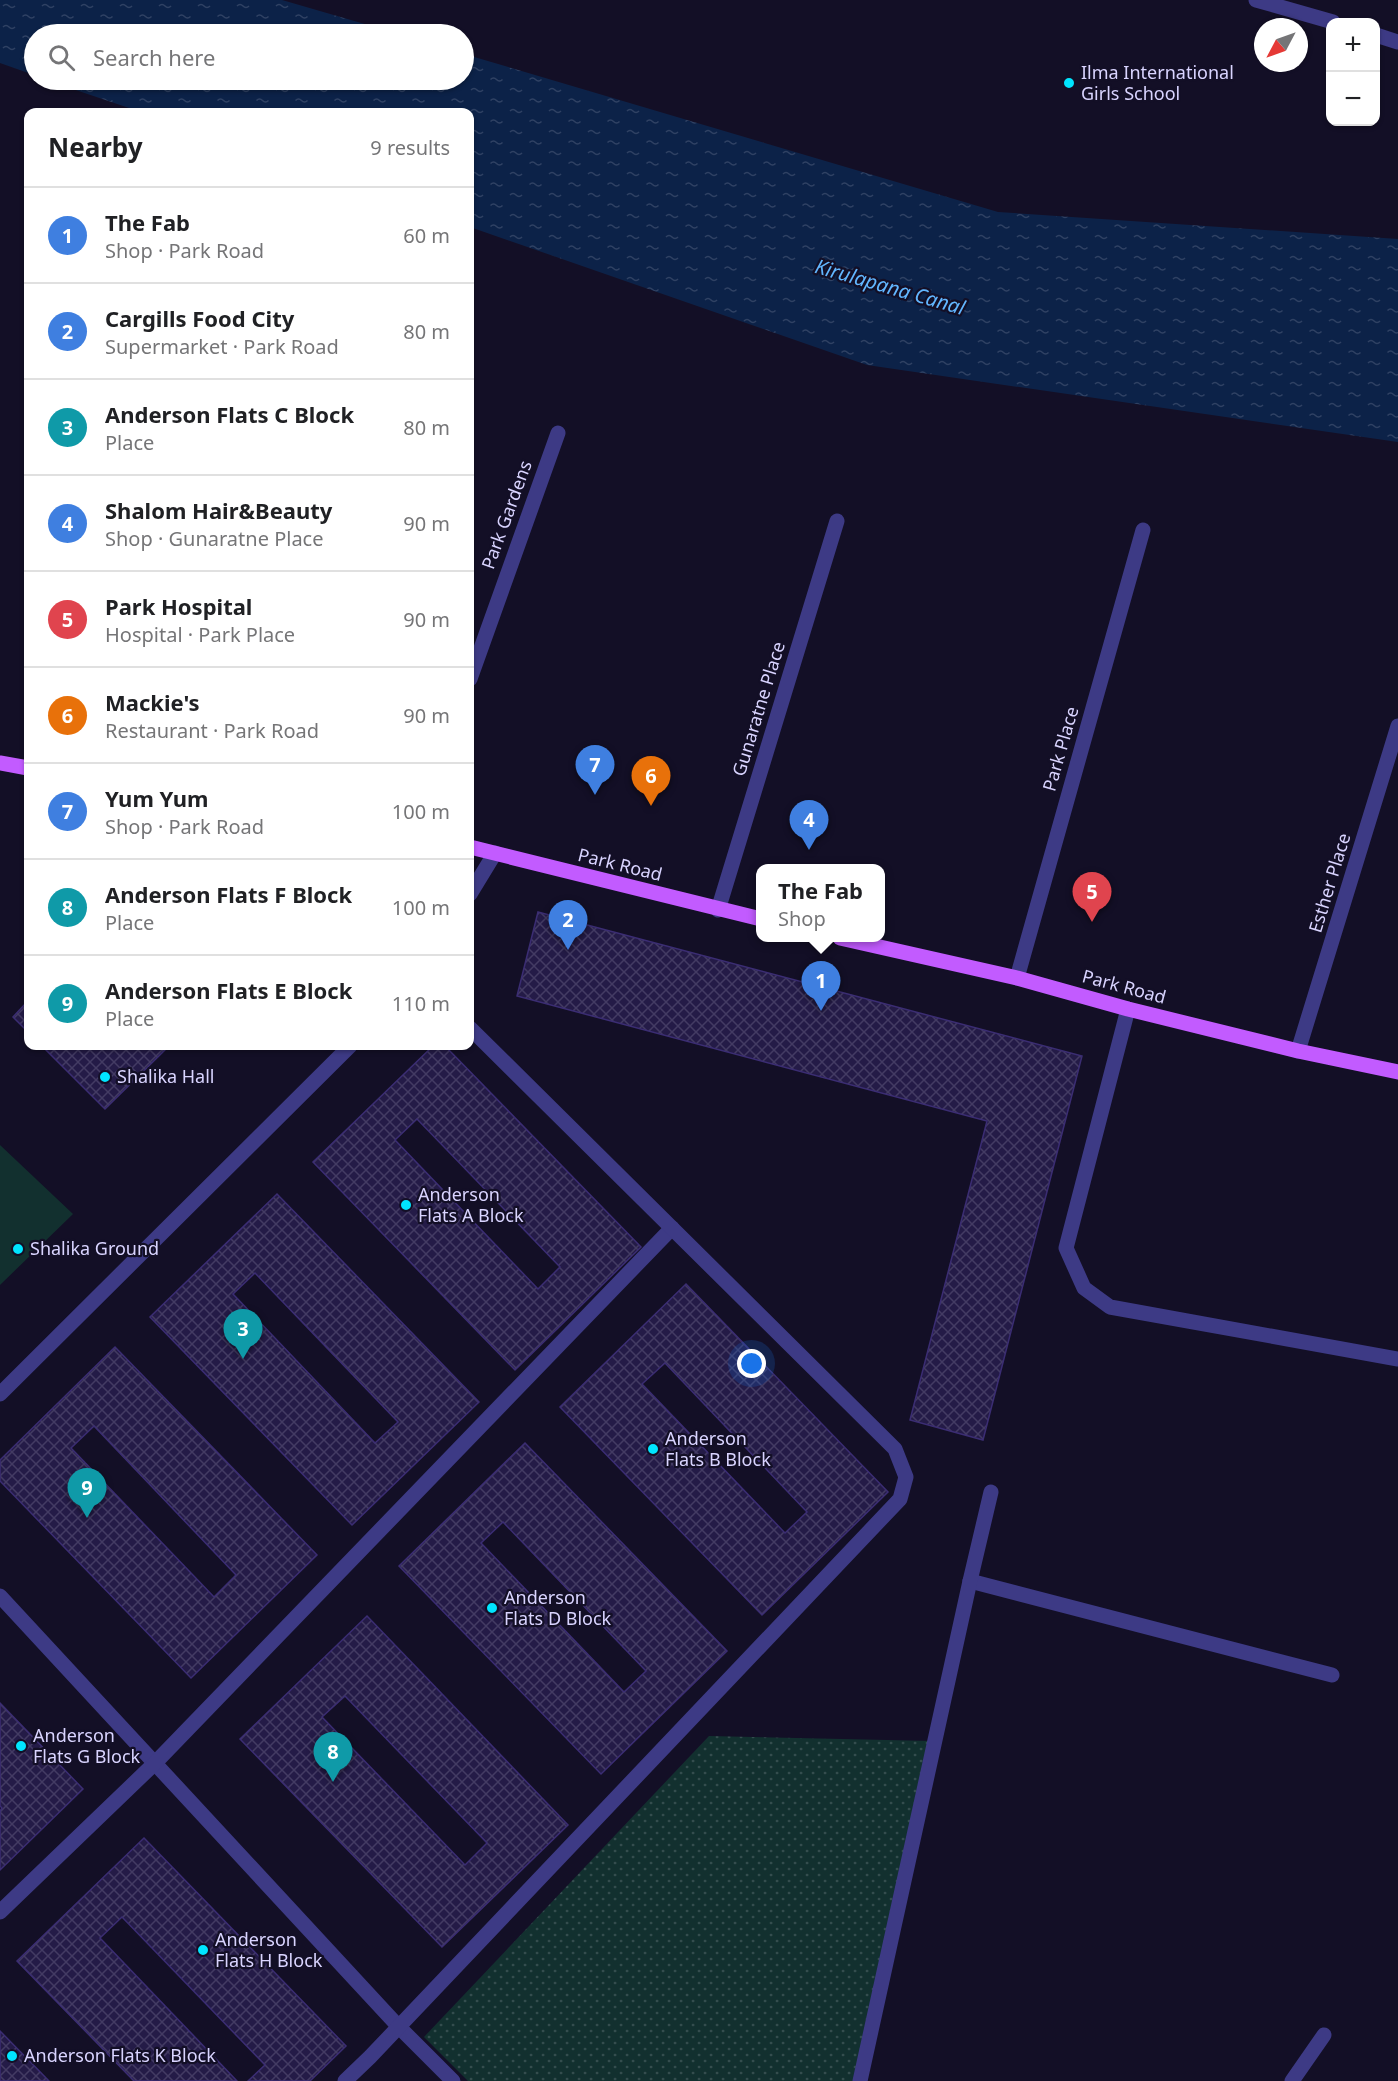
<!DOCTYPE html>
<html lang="en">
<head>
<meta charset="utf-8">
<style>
	body { margin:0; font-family:"Noto Sans",sans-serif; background:#f2f2f2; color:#202124 }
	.controls { position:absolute; right:18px; top:18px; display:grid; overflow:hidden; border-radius:12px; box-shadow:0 2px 4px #0004 }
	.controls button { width:54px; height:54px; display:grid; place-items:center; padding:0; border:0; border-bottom:2px solid #e0e0e0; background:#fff; color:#202124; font:30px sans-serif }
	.compass { position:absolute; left:1254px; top:18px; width:54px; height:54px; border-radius:50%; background:#fff; box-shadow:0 2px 4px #0004; rotate:229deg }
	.you { position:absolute; left:752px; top:1364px; width:21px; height:21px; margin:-15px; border:4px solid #fff; border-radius:50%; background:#1a73e8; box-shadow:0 0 0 9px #1a73e833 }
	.badge { display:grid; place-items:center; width:39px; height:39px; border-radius:50%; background:#127987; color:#fff; font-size:20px; font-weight:700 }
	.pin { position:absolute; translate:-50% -50px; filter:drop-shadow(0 2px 3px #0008) }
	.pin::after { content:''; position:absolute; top:32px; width:21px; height:18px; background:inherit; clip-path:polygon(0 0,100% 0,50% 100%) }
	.popup { position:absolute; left:756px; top:864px; width:129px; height:78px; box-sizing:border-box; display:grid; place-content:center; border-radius:12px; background:#fff; filter:drop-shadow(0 2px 4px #0005); font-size:20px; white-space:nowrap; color:#757577 }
	.popup b { font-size:22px; color:#202124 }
	.popup::after { content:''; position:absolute; left:50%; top:100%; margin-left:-12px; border:12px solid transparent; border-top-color:#fff }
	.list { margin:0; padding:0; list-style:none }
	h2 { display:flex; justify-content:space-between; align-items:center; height:78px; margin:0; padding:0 24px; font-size:26px }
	h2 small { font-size:20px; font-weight:400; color:#757577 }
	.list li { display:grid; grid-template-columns:39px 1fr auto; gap:18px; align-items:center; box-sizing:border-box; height:96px; padding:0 24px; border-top:2px solid #e0e0e0 }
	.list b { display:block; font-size:22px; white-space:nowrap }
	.list p { margin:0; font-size:20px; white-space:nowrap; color:#757577 }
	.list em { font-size:20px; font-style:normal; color:#757577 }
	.icon { flex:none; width:33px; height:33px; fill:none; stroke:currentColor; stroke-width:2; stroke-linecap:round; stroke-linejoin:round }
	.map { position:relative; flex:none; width:1398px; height:2081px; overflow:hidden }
	.search { position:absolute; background:#fff; box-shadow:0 2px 4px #0004; left:24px; top:24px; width:450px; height:66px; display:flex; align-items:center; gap:15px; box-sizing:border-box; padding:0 21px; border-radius:33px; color:#757577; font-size:22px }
	.panel { position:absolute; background:#fff; box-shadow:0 2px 4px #0004; left:24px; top:108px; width:450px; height:942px; border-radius:12px }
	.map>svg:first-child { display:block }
	.park { fill:#12302f }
	.garden { fill:url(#garden-dots) }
	.water { fill:url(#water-ripples) }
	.building { fill:url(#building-cross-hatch); stroke:#3b2d73; stroke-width:1.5; fill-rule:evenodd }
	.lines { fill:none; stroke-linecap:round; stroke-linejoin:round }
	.minor { stroke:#3d3a85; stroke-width:15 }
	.major { stroke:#c25bff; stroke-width:15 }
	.poi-dot { fill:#00e5ff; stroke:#130f26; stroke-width:2 }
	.labels { text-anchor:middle; stroke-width:4.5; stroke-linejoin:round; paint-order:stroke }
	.poi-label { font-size:18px; fill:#d9d4ff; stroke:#130f26; text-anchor:start }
	.street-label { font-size:18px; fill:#d9d4ff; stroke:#130f26 }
	.water-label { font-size:20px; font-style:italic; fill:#62b6ff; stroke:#130f26 }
</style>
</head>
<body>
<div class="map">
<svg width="1398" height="2081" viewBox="0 0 1398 2081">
	<defs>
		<pattern id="garden-dots" width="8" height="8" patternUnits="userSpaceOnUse" patternTransform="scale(1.5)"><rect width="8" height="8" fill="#12302f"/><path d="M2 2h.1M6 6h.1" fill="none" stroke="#344d4e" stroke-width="1.8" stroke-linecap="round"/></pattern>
		<pattern id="water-ripples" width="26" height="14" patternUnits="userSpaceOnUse" patternTransform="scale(1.5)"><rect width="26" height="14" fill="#0c2248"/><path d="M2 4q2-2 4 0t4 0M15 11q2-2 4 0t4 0" fill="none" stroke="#2f4163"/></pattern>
		<pattern id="building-cross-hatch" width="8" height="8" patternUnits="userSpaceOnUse" patternTransform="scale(1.5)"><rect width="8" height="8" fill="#241b47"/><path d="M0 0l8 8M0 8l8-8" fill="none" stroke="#433b63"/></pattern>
	</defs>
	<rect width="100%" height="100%" fill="#130f26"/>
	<path class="park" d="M0,1145L73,1214L0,1285Z"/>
	<path class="garden" d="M709,1736L932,1741L857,2081H468L424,2037Z"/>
	<g class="water">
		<path d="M0,0H282L399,34H34V75L0,63Z"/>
		<path d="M464,54L998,212L1398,239V442L867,365L470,227V112H141L46,80H464Z"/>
	</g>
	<g class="building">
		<path d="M538,912L1082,1056L983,1440L910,1420L987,1121L517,996Z"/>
		<path d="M28,1001V1032L13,1017Z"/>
		<path d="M42,1046H169L105,1109Z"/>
		<path d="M433,1046H445L641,1247L515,1370L313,1162ZM417,1119L560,1267L538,1289L395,1140Z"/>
		<path d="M277,1194L479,1402L352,1525L150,1317ZM255,1273L398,1422L375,1443L233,1294Z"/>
		<path d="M686,1284L888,1492L762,1615L560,1407ZM665,1363L807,1512L785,1533L642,1384Z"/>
		<path d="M115,1347L317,1555L191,1678L0,1481V1460ZM94,1426L236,1575L214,1597L71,1448Z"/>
		<path d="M525,1443L727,1651L601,1774L399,1566ZM503,1522L646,1671L624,1692L481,1543Z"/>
		<path d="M367,1616L568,1825L442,1947L240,1739ZM345,1696L487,1843L465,1865L322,1717Z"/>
		<path d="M0,1703L83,1789L0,1870V1811L2,1808L0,1806Z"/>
		<path d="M144,1838L346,2046L310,2081H248L265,2065L122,1917L100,1938L237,2081H134L17,1961Z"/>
		<path d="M0,2031L49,2081H0Z"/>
	</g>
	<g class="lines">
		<g class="minor">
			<path d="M1256,0L1333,22"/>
			<path d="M1376,35L1398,42"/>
			<path d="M470,679L558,433"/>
			<path d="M470,894L495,853"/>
			<path d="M718,910L837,521"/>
			<path d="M1017,978L1143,530"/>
			<path d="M1128,1009L1066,1248L1084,1288L1110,1307L1398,1359"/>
			<path d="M1298,1051L1398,726"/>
			<path d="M0,1394L350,1046"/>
			<path d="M970,1581L1332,1675"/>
			<path d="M0,1596L399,2027L453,2081"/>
			<path d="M0,1912L155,1763L672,1228"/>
			<path d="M345,2081L370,2057L900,1499L906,1477L895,1449L470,1028"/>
			<path d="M860,2081L970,1581L991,1492"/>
			<path d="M1292,2081L1324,2035"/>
		</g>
		<g class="major">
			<path d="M0,763L28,768"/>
			<path d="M470,847L761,919"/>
			<path d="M840,938L1017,978L1128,1009L1298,1051L1398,1072"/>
		</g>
	</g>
	<g class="poi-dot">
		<circle cx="1069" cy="83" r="6"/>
		<circle cx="105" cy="1077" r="6"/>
		<circle cx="406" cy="1205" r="6"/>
		<circle cx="18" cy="1249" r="6"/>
		<circle cx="653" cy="1449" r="6"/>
		<circle cx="492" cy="1608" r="6"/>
		<circle cx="21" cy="1746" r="6"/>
		<circle cx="203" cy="1950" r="6"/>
		<circle cx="12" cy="2056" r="6"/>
	</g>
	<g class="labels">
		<g class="poi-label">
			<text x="1081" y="79">Ilma International<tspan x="1081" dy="21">Girls School</tspan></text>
			<text x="117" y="1083">Shalika Hall</text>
			<text x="418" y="1201">Anderson<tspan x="418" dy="21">Flats A Block</tspan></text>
			<text x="30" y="1255">Shalika Ground</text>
			<text x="665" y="1445">Anderson<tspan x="665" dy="21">Flats B Block</tspan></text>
			<text x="504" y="1604">Anderson<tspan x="504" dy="21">Flats D Block</tspan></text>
			<text x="33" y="1742">Anderson<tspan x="33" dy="21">Flats G Block</tspan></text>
			<text x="215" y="1946">Anderson<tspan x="215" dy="21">Flats H Block</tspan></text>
			<text x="24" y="2062">Anderson Flats K Block</text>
		</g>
		<g class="street-label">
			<text transform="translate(507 515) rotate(-70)" y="6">Park Gardens</text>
			<text transform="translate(759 709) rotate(-73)" y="6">Gunaratne Place</text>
			<text transform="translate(1061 749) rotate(-74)" y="6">Park Place</text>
			<text transform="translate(620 865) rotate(14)" y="6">Park Road</text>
			<text transform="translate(1330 883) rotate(-73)" y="6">Esther Place</text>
			<text transform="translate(1124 987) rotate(15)" y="6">Park Road</text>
		</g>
		<g class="water-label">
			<text transform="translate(890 287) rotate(16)" y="7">Kirulapana Canal</text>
		</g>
	</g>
</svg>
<div class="controls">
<button>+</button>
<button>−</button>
</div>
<svg class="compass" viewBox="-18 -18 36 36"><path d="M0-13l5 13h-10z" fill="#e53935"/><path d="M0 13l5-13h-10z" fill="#757577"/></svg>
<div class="you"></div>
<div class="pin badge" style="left:821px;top:1011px;background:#3f7fe0">1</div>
<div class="popup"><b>The Fab</b>Shop</div>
<div class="pin badge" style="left:568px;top:950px;background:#3f7fe0">2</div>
<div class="pin badge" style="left:243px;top:1359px;background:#0f9aa8">3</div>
<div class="pin badge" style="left:809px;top:850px;background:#3f7fe0">4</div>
<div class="pin badge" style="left:1092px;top:922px;background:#e0444e">5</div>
<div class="pin badge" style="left:651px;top:806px;background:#e8710a">6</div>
<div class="pin badge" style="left:595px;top:795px;background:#3f7fe0">7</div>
<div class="pin badge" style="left:333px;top:1782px;background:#0f9aa8">8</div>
<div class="pin badge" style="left:87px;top:1518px;background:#0f9aa8">9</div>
<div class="search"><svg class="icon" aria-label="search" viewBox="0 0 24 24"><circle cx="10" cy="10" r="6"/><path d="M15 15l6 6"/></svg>Search here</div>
<section class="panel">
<h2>Nearby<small>9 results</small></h2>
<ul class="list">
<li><span class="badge" style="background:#3f7fe0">1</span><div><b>The Fab</b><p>Shop · Park Road</p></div><em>60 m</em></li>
<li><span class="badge" style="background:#3f7fe0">2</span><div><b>Cargills Food City</b><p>Supermarket · Park Road</p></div><em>80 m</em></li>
<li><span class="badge" style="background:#0f9aa8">3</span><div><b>Anderson Flats C Block</b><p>Place</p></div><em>80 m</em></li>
<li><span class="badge" style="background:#3f7fe0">4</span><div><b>Shalom Hair&amp;Beauty</b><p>Shop · Gunaratne Place</p></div><em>90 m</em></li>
<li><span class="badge" style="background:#e0444e">5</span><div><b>Park Hospital</b><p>Hospital · Park Place</p></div><em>90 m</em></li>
<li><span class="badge" style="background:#e8710a">6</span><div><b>Mackie's</b><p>Restaurant · Park Road</p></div><em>90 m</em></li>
<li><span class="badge" style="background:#3f7fe0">7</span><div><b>Yum Yum</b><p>Shop · Park Road</p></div><em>100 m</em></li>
<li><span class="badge" style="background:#0f9aa8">8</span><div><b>Anderson Flats F Block</b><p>Place</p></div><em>100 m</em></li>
<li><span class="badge" style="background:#0f9aa8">9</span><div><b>Anderson Flats E Block</b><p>Place</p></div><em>110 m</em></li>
</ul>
</section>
</div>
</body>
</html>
